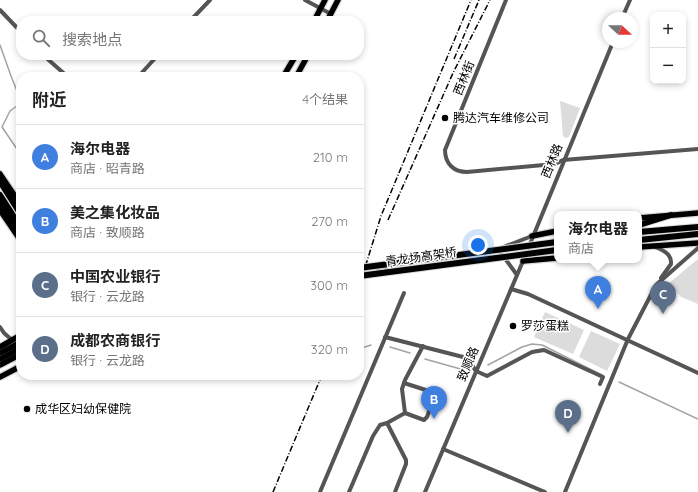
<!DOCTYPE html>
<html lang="zh">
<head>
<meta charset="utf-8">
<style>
	body { margin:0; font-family:Quicksand,"Noto Sans SC",sans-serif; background:#f6f6f6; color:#222 }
	.controls { position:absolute; right:12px; top:12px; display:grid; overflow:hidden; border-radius:8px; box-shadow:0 2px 6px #0003 }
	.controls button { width:36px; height:36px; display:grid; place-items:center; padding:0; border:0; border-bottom:1px solid #e0e0e0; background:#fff; color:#222; font:20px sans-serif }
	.compass { position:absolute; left:602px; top:12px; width:36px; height:36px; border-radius:50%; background:#fff; box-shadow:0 2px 6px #0003; rotate:112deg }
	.you { position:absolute; left:478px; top:245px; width:14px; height:14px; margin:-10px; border:3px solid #fff; border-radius:50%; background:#1a73e8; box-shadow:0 0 0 6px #1a73e833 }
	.badge { display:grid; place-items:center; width:26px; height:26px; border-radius:50%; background:#d93025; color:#fff; font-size:13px; font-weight:700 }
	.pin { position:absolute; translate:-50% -33px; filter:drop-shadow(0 1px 2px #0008) }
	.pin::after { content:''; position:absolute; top:21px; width:14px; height:12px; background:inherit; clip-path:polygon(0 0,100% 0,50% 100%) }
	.popup { position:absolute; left:554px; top:211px; width:88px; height:52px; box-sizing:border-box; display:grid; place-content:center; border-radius:8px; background:#fff; filter:drop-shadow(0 1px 3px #0005); font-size:13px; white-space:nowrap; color:#767676 }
	.popup b { font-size:15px; color:#222 }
	.popup::after { content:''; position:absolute; left:50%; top:100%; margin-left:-8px; border:8px solid transparent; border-top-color:#fff }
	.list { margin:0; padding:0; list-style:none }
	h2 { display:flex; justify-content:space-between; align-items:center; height:52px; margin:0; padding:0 16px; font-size:17px }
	h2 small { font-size:13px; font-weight:400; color:#767676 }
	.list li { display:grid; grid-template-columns:26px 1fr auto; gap:12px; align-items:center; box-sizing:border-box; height:64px; padding:0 16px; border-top:1px solid #e0e0e0 }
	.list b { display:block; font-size:15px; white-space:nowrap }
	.list p { margin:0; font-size:13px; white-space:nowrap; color:#767676 }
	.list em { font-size:13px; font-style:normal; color:#767676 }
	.icon { flex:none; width:22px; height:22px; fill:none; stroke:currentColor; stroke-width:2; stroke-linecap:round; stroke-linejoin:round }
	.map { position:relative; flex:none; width:698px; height:492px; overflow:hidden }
	.search { position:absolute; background:#fff; box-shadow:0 2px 6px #0003; left:16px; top:16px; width:348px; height:44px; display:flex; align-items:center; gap:10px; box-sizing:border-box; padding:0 14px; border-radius:16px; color:#767676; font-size:15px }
	.panel { position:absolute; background:#fff; box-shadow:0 2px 6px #0003; left:16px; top:72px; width:348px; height:308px; border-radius:16px }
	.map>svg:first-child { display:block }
	.green { fill:#dcdcdc }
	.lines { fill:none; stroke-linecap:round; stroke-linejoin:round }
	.stream { stroke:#a3a3a3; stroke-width:1.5 }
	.minor-tunnel { stroke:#d9d9d9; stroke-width:4; stroke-dasharray:4 2; stroke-linecap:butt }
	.major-casing { stroke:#dbdbdb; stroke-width:8 }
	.highway-casing { stroke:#dbdbdb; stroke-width:8 }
	.minor { stroke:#555; stroke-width:4 }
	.major { stroke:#000; stroke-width:5.5 }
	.highway { stroke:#000; stroke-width:6 }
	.rail { stroke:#000; stroke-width:1.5; stroke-dasharray:6 2 1 2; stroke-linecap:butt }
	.highway-bridge-casing { stroke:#dbdbdb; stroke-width:8; stroke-linecap:butt }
	.highway-bridge { stroke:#000; stroke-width:6 }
	.poi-dot { fill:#000; stroke:#fff; stroke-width:1.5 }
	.labels { text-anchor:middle; stroke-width:3; stroke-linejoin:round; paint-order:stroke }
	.street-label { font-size:12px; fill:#000; stroke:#fff }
	.poi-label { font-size:12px; fill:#000; stroke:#fff; text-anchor:start }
</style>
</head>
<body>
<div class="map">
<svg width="698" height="492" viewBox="0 0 698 492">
	<rect width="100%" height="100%" fill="#fff"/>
	<g class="green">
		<path d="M560,101L580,108L569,137L566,138L563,136Z"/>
		<path d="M698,259V304L681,297L669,283Z"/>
		<path d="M545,312L584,330L573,354L534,337Z"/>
		<path d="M591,331L620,344L607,371L579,357Z"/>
	</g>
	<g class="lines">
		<g class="stream">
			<path d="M0,45L11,76L21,101"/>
			<path d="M21,103L10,111L2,127L21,155"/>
			<path d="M390,347L410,353"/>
			<path d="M359,349L371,345"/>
			<path d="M425,359L464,370"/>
			<path d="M488,365L522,347L532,344L542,345L602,375"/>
			<path d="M619,382L698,419"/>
		</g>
		<path class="minor-tunnel" d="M359,263L378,270"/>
		<defs>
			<g id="major">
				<path d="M314,21L325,0"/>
				<path d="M327,21L338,0"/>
				<path d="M283,77L296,55"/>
				<path d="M296,77L308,55"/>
				<path d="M0,174L21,205"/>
				<path d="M0,182L21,215"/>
				<path d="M0,210L21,241"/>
				<path d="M639,218L698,213"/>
				<path d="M532,236L557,231"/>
				<path d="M639,247L698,243"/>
				<path d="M523,261L557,258"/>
				<path d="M0,347L21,335"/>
				<path d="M0,353L21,342"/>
				<path d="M0,359L21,348"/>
				<path d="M0,365L21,354"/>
				<path d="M0,377L21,366"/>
			</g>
			<g id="highway">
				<path d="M0,195L21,228"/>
				<path d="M0,203L21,236"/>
				<path d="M639,225L671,215"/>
				<path d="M639,232L698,227"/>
				<path d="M639,240L698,234"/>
				<path d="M639,247H640"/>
			</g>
		</defs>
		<use href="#major" class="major-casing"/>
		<use href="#highway" class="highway-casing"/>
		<g class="minor">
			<path d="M305,0L331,14"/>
			<path d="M506,0L445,150C445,164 454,172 467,172L555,164L563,160L698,149"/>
			<path d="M0,10L21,32"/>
			<path d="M622,18L630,0"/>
			<path d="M190,21L210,0"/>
			<path d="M43,55L68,77"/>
			<path d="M138,77L158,55"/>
			<path d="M653,246C662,250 672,253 671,264L661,278"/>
			<path d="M501,248L532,236"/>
			<path d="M498,249L517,275"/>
			<path d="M378,270L388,269L399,264"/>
			<path d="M511,289L528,294L698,373"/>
			<path d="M0,327L4,333L12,340"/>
			<path d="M385,337L467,358L476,371L487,376L532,352L544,350L603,377L600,384"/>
			<path d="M404,383L432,392L435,394L427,417L424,420L405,413"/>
			<path d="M387,423L406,460V464L395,492"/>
			<path d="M443,449L545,492"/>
			<path d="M320,492L404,293"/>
			<path d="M349,492L373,436L380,425L387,423L405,413L402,389L405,380L423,346"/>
			<path d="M425,492L523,261L613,42"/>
			<path d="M565,492L628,339L656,285L698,248"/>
		</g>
		<use href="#major" class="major"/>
		<use href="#highway" class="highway"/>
		<g class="rail">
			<path d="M454,59L479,0"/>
			<path d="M388,220L453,73L490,0"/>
			<path d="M359,287L381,216L471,0"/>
			<path d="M273,492L322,375"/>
		</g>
		<defs>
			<g id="highway-bridge">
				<path d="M359,268L557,242"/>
				<path d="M359,276L557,250"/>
			</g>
		</defs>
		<use href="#highway-bridge" class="highway-bridge-casing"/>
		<use href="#highway-bridge" class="highway-bridge"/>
	</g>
	<g class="poi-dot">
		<circle cx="445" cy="118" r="4"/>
		<circle cx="513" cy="326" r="4"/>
		<circle cx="27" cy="409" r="4"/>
	</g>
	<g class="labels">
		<g class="street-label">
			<text transform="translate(464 78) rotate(-68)" y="4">西林街</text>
			<text transform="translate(552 161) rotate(-68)" y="4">西林路</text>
			<text transform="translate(421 257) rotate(-8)" y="4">青龙场高架桥</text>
			<text transform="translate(468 364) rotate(-67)" y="4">致顺路</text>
		</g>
		<g class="poi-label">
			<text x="453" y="122">腾达汽车维修公司</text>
			<text x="521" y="330">罗莎蛋糕</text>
			<text x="35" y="413">成华区妇幼保健院</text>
		</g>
	</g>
</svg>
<div class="controls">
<button>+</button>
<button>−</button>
</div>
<svg class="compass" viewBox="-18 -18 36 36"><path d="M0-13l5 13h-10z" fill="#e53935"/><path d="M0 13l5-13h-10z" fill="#767676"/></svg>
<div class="you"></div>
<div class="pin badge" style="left:598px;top:309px;background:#3f7fe0">A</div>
<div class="popup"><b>海尔电器</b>商店</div>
<div class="pin badge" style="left:434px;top:419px;background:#3f7fe0">B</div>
<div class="pin badge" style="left:663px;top:314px;background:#5c6f8a">C</div>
<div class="pin badge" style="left:568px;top:433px;background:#5c6f8a">D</div>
<div class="search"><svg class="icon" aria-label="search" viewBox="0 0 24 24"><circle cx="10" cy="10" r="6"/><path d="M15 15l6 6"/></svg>搜索地点</div>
<section class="panel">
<h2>附近<small>4个结果</small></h2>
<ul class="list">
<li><span class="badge" style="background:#3f7fe0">A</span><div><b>海尔电器</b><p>商店 · 昭青路</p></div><em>210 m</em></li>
<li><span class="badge" style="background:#3f7fe0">B</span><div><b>美之集化妆品</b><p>商店 · 致顺路</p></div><em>270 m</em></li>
<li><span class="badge" style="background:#5c6f8a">C</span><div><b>中国农业银行</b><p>银行 · 云龙路</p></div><em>300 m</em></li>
<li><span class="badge" style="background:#5c6f8a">D</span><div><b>成都农商银行</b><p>银行 · 云龙路</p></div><em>320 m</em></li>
</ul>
</section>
</div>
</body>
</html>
